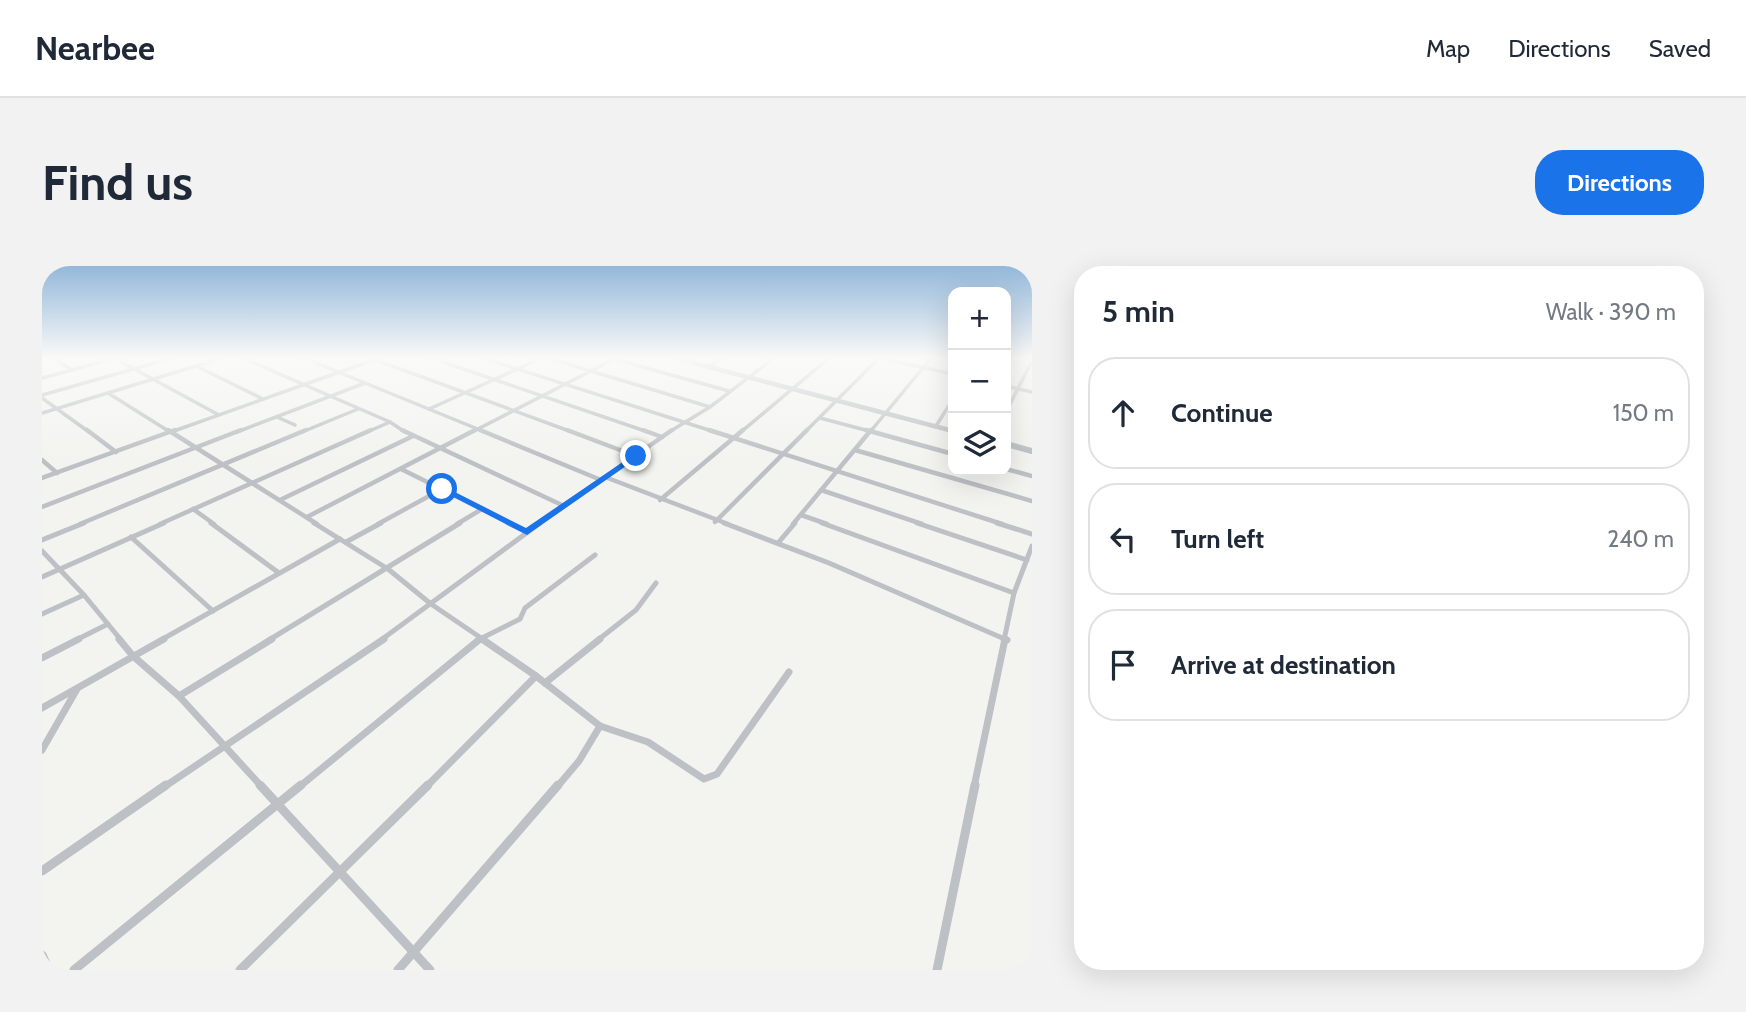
<!DOCTYPE html>
<html lang="en">
<head>
<meta charset="utf-8">
<style>
	body { margin:0; font-family:Cabin,sans-serif; background:#f2f2f3; color:#1f2937 }
	.controls { position:absolute; right:21px; top:21px; display:grid; overflow:hidden; border-radius:14px; box-shadow:0 7px 28px #0002 }
	.controls button { width:63px; height:63px; display:grid; place-items:center; padding:0; border:0; border-bottom:2px solid #e0e1e3; background:#fff; color:#1f2937; font:35px sans-serif }
	.stop { position:absolute; width:21px; height:21px; margin:-16px; border:5px solid #1a73e8; border-radius:50%; background:#fff }
	.stop.end { background:#1a73e8; border-color:#fff; box-shadow:0 2px 7px #0008 }
	.list { margin:0; padding:0; list-style:none }
	h2 { display:flex; justify-content:space-between; align-items:center; height:91px; margin:0; padding:0 28px; font-size:30px }
	h2 small { font-size:23px; font-weight:400; color:#747a83 }
	.list li { display:grid; grid-template-columns:46px 1fr auto; gap:21px; align-items:center; box-sizing:border-box; height:112px; margin:0 14px 14px; padding:0 14px; border:2px solid #e0e1e3; border-radius:28px }
	.list b { display:block; font-size:26px; white-space:nowrap }
	.list em { font-size:23px; font-style:normal; color:#747a83 }
	.icon { flex:none; width:38px; height:38px; fill:none; stroke:currentColor; stroke-width:2; stroke-linecap:round; stroke-linejoin:round }
	.map { position:relative; flex:none; width:990px; height:704px; overflow:hidden; border-radius:28px }
	header { display:flex; align-items:center; gap:42px; box-sizing:border-box; height:98px; padding:0 35px; background:#fff; border-bottom:2px solid #e0e1e3 }
	header strong { font-size:33px }
	nav { display:flex; gap:38px; margin-inline-start:auto; font-size:24px }
	.intro { display:flex; align-items:center; justify-content:space-between; box-sizing:border-box; height:168px; padding:0 42px }
	h1 { margin:0; font-size:49px }
	.button { padding:18px 32px; border-radius:28px; background:#1a73e8; color:#fff; font-size:24px; font-weight:700 }
	main { display:flex; gap:42px; padding:0 42px }
	aside { flex:1; background:#fff; border-radius:28px; box-shadow:0 7px 28px #0002 }
	.map>svg:first-child { display:block }
	.lines { fill:none; stroke-linecap:round; stroke-linejoin:round }
	.minor-far4 { stroke:#bdc0c4; stroke-width:3.5 }
	.minor-far3 { stroke:#bdc0c4; stroke-width:4.5 }
	.minor-far2 { stroke:#bdc0c4; stroke-width:5 }
	.minor-far1 { stroke:#bdc0c4; stroke-width:7 }
	.minor { stroke:#bdc0c4; stroke-width:9 }
	.tertiary-far1 { stroke:#bdc0c4; stroke-width:4.5 }
	.tertiary { stroke:#bdc0c4; stroke-width:6 }
	.route { fill:#1a73e8 }
</style>
</head>
<body>
<header>
<strong>Nearbee</strong>
<nav><a>Map</a><a>Directions</a><a>Saved</a></nav>
</header>
<div class="intro"><h1>Find us</h1><a class="button">Directions</a></div>
<main>
<div class="map">
<svg width="990" height="704" viewBox="0 0 990 704">
	<rect width="100%" height="100%" fill="#f3f3f0"/>
	<g class="lines">
		<g class="minor-far4">
			<path d="M11,92L30,104"/>
			<path d="M72,92L177,149"/>
			<path d="M201,92L348,156L363,166"/>
			<path d="M262,92L443,166"/>
			<path d="M389,92L606,166"/>
			<path d="M441,92L673,166"/>
			<path d="M506,92L668,141"/>
			<path d="M837,92L911,108"/>
			<path d="M572,93L687,125"/>
			<path d="M334,94L530,166"/>
			<path d="M154,100L221,133"/>
			<path d="M667,101L680,92"/>
			<path d="M0,112L74,92"/>
			<path d="M964,120L990,126"/>
			<path d="M66,127L128,166"/>
			<path d="M0,129L130,92"/>
			<path d="M0,132L47,166"/>
			<path d="M387,143L500,92"/>
			<path d="M964,146L990,95"/>
			<path d="M0,147L180,92"/>
			<path d="M235,151L253,159"/>
			<path d="M778,152L831,166"/>
			<path d="M894,160L911,133"/>
			<path d="M129,166L337,92"/>
			<path d="M195,166L323,117"/>
			<path d="M260,166L316,143"/>
			<path d="M325,166L348,156"/>
			<path d="M430,166L574,92"/>
			<path d="M627,166L668,141L732,92"/>
			<path d="M699,166L787,92"/>
			<path d="M763,166L837,92"/>
			<path d="M828,166L889,92"/>
		</g>
		<g class="minor-far3">
			<path d="M45,164L74,186"/>
			<path d="M126,164L275,258"/>
			<path d="M360,164L522,240"/>
			<path d="M438,164L559,214"/>
			<path d="M525,164L594,190"/>
			<path d="M601,164L620,171"/>
			<path d="M667,164L960,258"/>
			<path d="M824,164L911,188"/>
			<path d="M813,184L990,235"/>
			<path d="M0,194L15,207"/>
			<path d="M359,203L470,258"/>
			<path d="M964,203L990,210"/>
			<path d="M563,211L686,258"/>
			<path d="M0,212L133,164"/>
			<path d="M779,224L880,258"/>
			<path d="M238,234L371,170"/>
			<path d="M618,234L701,164"/>
			<path d="M0,241L199,164"/>
			<path d="M151,243L172,258"/>
			<path d="M759,249L785,258"/>
			<path d="M265,251L433,164"/>
			<path d="M673,256L765,164"/>
			<path d="M38,258L264,164"/>
			<path d="M118,258L329,164"/>
			<path d="M336,258L400,223"/>
			<path d="M415,258L440,243"/>
			<path d="M496,258L630,164"/>
			<path d="M751,258L829,164"/>
		</g>
		<g class="minor-far2">
			<path d="M169,257L237,307"/>
			<path d="M272,257L346,303L389,338L442,374"/>
			<path d="M466,257L485,266"/>
			<path d="M682,257L787,297L965,374"/>
			<path d="M780,257L972,327"/>
			<path d="M875,257L985,294"/>
			<path d="M955,257L990,268"/>
			<path d="M89,271L171,345"/>
			<path d="M0,274L42,257"/>
			<path d="M304,276L339,257"/>
			<path d="M736,277L753,257"/>
			<path d="M0,285L42,329L79,374"/>
			<path d="M0,311L122,257"/>
			<path d="M0,348L42,329"/>
			<path d="M34,374L66,358"/>
			<path d="M119,374L298,273"/>
			<path d="M227,374L418,257"/>
			<path d="M339,374L498,257"/>
			<path d="M436,374L478,353L483,342L553,289"/>
			<path d="M556,374L594,344L614,317"/>
			<path d="M962,374L972,327L990,280"/>
		</g>
		<g class="minor-far1">
			<path d="M77,373L91,390L137,430L220,521"/>
			<path d="M440,373L494,410L558,460L606,476L662,513L675,508L747,406"/>
			<path d="M962,373L965,374"/>
			<path d="M0,392L37,373"/>
			<path d="M503,417L558,373"/>
			<path d="M137,430L230,373"/>
			<path d="M0,442L122,373"/>
			<path d="M0,484L35,423"/>
			<path d="M122,521L342,373"/>
			<path d="M257,521L438,373"/>
			<path d="M384,521L494,410"/>
			<path d="M515,521L537,495L558,460"/>
			<path d="M932,521L963,373"/>
		</g>
		<g class="minor">
			<path d="M218,519L388,704"/>
			<path d="M0,605L124,519"/>
			<path d="M0,689L7,704"/>
			<path d="M32,704L259,519"/>
			<path d="M198,704L386,519"/>
			<path d="M356,704L516,519"/>
			<path d="M895,704L933,519"/>
		</g>
		<path class="tertiary-far1" d="M633,92L911,165"/>
		<path class="tertiary" d="M964,178L990,185"/>
	</g>
	<linearGradient id="sky" x2="0" y2="1"><stop stop-color="#94b8da"/><stop offset="0.48" stop-color="#fafaf8"/><stop offset="1" stop-color="#fafaf8" stop-opacity="0"/></linearGradient>
	<rect width="990" height="191" fill="url(#sky)"/>
	<path class="route" d="M594,187L597,191L485,269L396,223L403,221L484,262Z"/>
</svg>
<div class="controls">
<button>+</button>
<button>−</button>
<button><svg class="icon" aria-label="layers" viewBox="0 0 24 24"><path d="M12 4l9 5-9 5-9-5zM3 14l9 5 9-5"/></svg></button>
</div>
<div class="stop" style="left:400px;top:223px"></div>
<div class="stop end" style="left:594px;top:190px"></div>
</div>
<aside>
<h2>5 min<small>Walk · 390 m</small></h2>
<ul class="list">
<li><svg class="icon" aria-label="ahead" viewBox="0 0 24 24"><path d="M12 20V5M6 11l6-6 6 6"/></svg><div><b>Continue</b></div><em>150 m</em></li>
<li><svg class="icon" aria-label="left" viewBox="0 0 24 24"><path d="M17 20v-9H6M10 6l-5 5 5 5"/></svg><div><b>Turn left</b></div><em>240 m</em></li>
<li><svg class="icon" aria-label="arrive" viewBox="0 0 24 24"><path d="M6 21V4h12l-3 4 3 4H6"/></svg><div><b>Arrive at destination</b></div></li>
</ul>
</aside>
</main>
</body>
</html>
